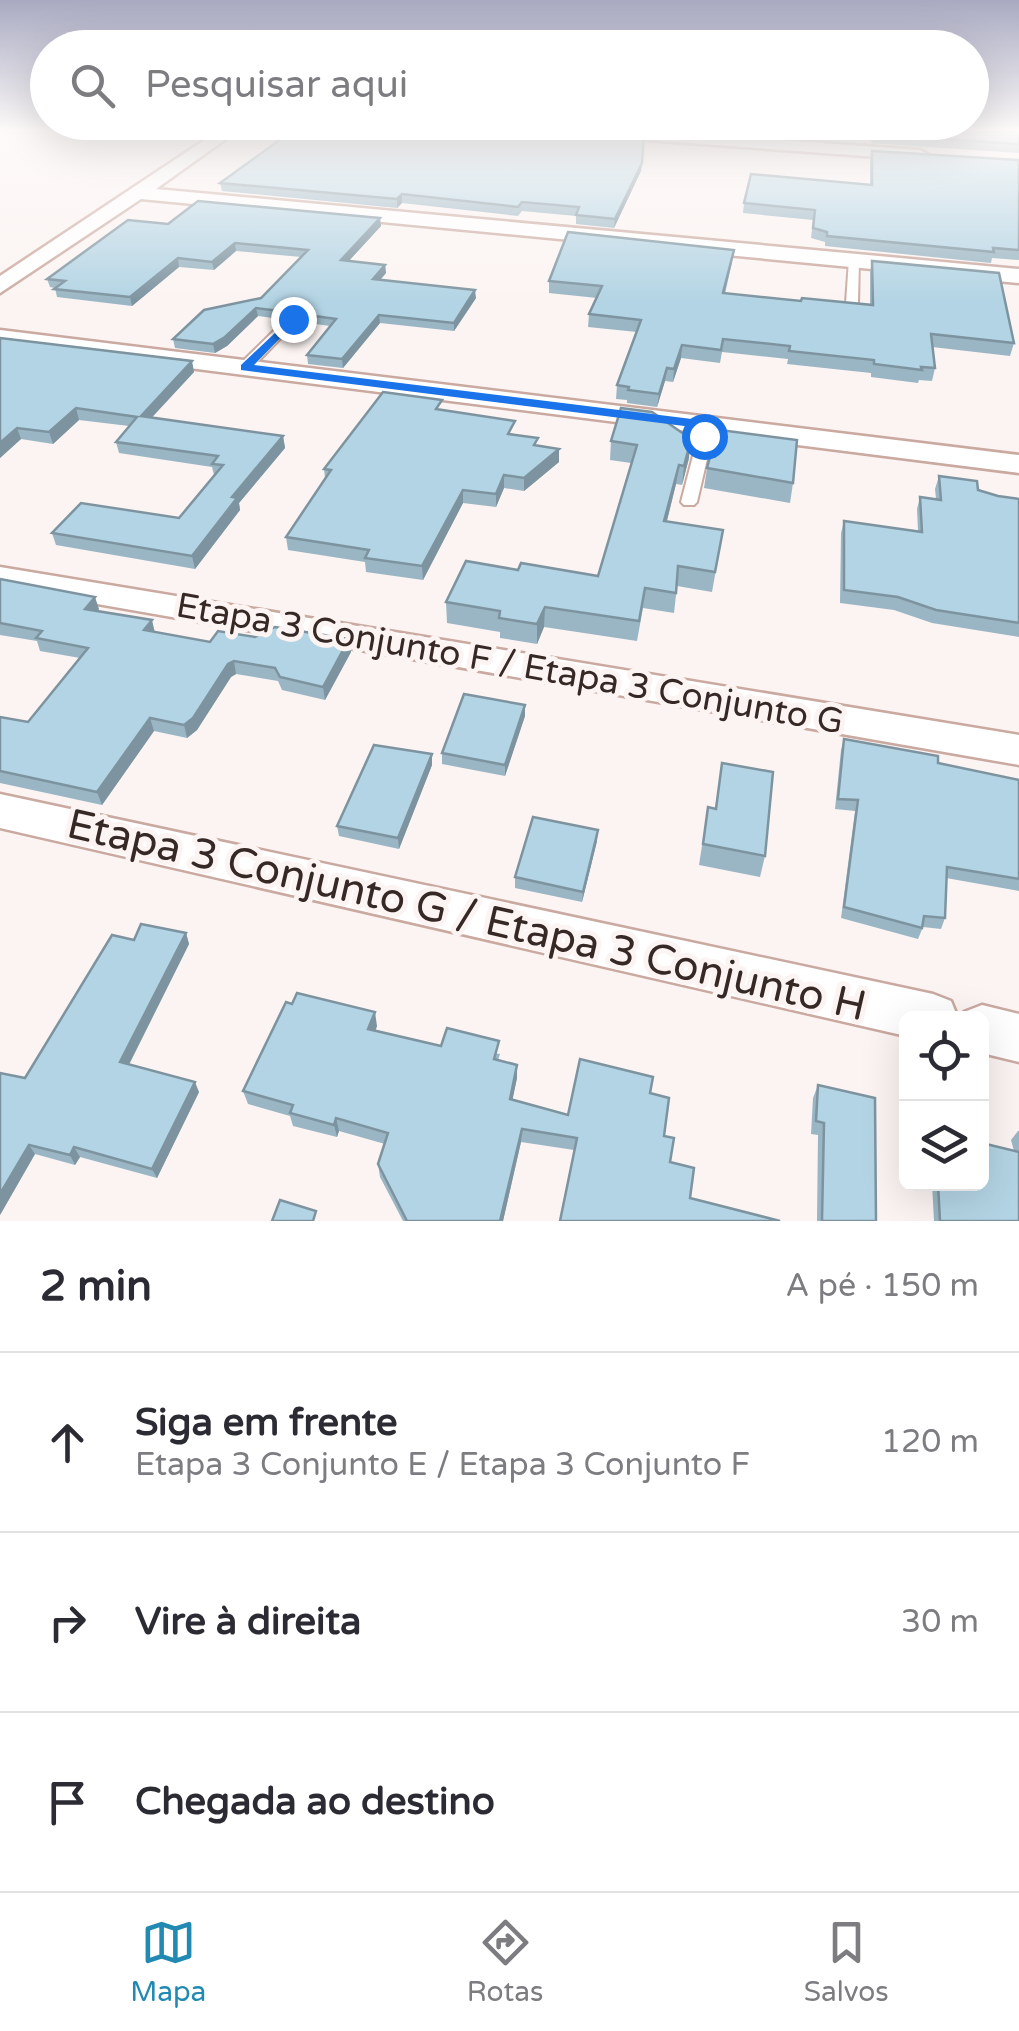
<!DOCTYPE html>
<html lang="pt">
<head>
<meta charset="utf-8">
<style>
	body { margin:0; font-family:"Varela Round",sans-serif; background:#f2f2f3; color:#2b2b33 }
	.controls { position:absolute; right:30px; bottom:30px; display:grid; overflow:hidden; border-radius:15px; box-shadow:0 10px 40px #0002 }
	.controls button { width:90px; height:90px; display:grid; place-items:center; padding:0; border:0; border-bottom:2px solid #e1e1e2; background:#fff; color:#2b2b33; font:50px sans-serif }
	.stop { position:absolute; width:30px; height:30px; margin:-22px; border:8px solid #1a73e8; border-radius:50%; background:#fff }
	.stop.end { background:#1a73e8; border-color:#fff; box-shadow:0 2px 10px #0008 }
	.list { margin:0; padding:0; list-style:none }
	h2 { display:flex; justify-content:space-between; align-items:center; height:130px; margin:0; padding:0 40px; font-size:42px }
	h2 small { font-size:32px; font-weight:400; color:#7c7c81 }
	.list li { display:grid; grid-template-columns:65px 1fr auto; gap:30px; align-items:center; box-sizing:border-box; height:180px; padding:0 40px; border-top:2px solid #e1e1e2 }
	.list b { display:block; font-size:38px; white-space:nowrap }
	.list p { margin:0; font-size:32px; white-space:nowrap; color:#7c7c81 }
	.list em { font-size:32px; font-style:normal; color:#7c7c81 }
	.icon { flex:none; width:55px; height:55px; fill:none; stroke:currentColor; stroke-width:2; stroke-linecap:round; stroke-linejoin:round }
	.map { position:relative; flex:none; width:1019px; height:1221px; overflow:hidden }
	.search { position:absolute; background:#fff; box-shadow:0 10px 40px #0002; left:30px; right:30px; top:30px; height:110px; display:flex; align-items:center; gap:25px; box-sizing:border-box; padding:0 35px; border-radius:55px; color:#7c7c81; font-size:38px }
	.sheet { height:670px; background:#fff }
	nav { display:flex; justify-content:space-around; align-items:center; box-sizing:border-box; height:140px; border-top:2px solid #e1e1e2; background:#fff; font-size:28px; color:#7c7c81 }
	nav a { display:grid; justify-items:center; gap:5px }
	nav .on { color:#228ab2 }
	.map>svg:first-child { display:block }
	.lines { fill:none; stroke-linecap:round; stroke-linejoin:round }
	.lane-casing { stroke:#caa9a0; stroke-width:4 }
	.street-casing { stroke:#caa9a0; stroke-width:5 }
	.lane { fill:#fff; fill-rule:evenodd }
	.street { fill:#fff; fill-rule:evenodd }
	.wall { fill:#9ab6c4 }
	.shaded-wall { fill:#7d94a0 }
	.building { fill:#b3d4e4; stroke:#7d94a0; stroke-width:2.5 }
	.route { fill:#1a73e8 }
	.labels { text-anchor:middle; stroke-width:10; stroke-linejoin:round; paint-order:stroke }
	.street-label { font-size:35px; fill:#362825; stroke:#fbf4f2 }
	.near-street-label { font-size:42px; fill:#362825; stroke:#fbf4f2 }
</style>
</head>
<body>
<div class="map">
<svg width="1019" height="1221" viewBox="0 0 1019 1221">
	<rect width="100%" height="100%" fill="#fbf4f2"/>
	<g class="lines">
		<defs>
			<g id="lane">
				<path d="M854,257L859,260L858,303L852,306L846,303L849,260Z"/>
				<path d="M289,316L299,319L250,370H240V364Z"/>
				<path d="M708,421L715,425L697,502L694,505H684L681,502L701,425Z"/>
			</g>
			<g id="street">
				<path d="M218,131H237L156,189L1019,269V283L141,199L0,293V276Z"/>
				<path d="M584,131H656L920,150L929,155L920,160L592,136Z"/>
				<path d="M0,330L1019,455V473L0,344Z"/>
				<path d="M0,567L1019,735V765L0,587Z"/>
				<path d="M0,794L933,994L951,1001L958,1018H906V1036L0,828Z"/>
				<path d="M982,1005L1019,1014V1062L982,1053V1018H961L964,1012Z"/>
			</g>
		</defs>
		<use href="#lane" class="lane-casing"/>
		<use href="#street" class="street-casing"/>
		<use href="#lane" class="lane"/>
		<use href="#street" class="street"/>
	</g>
	<g class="wall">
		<path d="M740,131H817L816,136Z"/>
		<path d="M872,131H1019V153L871,143Z"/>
		<path d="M592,132L644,135L641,171L614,228L576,224V216L522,211L518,216L402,203L397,208L222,191L220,183Z"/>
		<path d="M872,151L1019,160V260L992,258L991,263L825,246V242L811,238L813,220L743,213L744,203L870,185V160Z"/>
		<path d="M168,224L381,226L349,261L385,265L386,273L380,280L476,298L454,331L380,323L343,368L308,364L307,355L330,326L301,322L300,316L290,312L280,319L258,316L227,346L215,353L175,348L173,339L261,298L301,257L236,251L214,270L179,267L132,306L57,297L55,288L50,287L47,279Z"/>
		<path d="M872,261L1014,343L1010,356L932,347L935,368L932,381L919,380L918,383L871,377V373L787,364L788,359L722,352L720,363L681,358L673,382L665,381L657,407L627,403V400L616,399L617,385L637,332L588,327L589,314L597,298L549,293V281L732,262L725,294L801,301L870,304V272Z"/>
		<path d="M0,338L194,372L152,417L283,436L285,448L239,503L240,510L195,569L56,545L52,533L179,518L214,475L212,467L119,453L116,442L129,426L79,420L53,444L21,439L0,458Z"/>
		<path d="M621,408L689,458L682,485L676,484L667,521L723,530L712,592L677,586L674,613L643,608L637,641L544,627L537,644L500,638V632L447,623L446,602L518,570L598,576L631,463L610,460L611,441Z"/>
		<path d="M442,410L514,434L538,446L559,449V462L524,491L504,488L496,507L463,503L423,580L366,572L365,562L288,550L286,537L325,478L324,469Z"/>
		<path d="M715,456L793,483L790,503L704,488L707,468Z"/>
		<path d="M939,476L998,496L1019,499V637L932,623L894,610L840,603L841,533L844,521L918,531L917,509L920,497L936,499L935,489Z"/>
		<path d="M0,579L99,609L97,611L155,632L210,642L255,637L349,639L351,652L325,700L282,690L278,681L236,674L231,677L197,730L187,738L154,731L102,805L0,783V717L28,722L80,658L40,651L37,641L0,635Z"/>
		<path d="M525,716L505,776L442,764V753Z"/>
		<path d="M844,739L938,763L1019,780V891L946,878L945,918L941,929L923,927L918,939L841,918L855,811L835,809L841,750Z"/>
		<path d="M432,754V765L399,849L339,836L337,826Z"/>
		<path d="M722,763L765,856L760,877L699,865L708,807L715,808Z"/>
		<path d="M597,841L582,902L515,888V877Z"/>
		<path d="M186,933L189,944L129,1065L199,1092L157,1178L80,1157L75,1165L35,1154L0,1215L25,1078L134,940Z"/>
		<path d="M377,1026L375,1031L441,1046L500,1054L498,1060L517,1065V1078L512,1100L568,1115L653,1077L560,1221L574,1150L521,1142L503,1221H403L380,1177L378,1164L385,1144L339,1131L337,1137L293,1126L290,1116L248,1104L243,1091Z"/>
		<path d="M818,1085L876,1221H817L818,1135L811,1134L813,1098Z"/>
		<path d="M1018,1131H1019V1221H934L932,1184H982L1014,1151L1011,1140Z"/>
	</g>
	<g class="shaded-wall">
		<path d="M642,163L641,171L614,228L615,219Z"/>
		<path d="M402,194V203L397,208V199Z"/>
		<path d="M380,218L381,226L342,268L341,260Z"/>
		<path d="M235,243L236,251L214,270L212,262Z"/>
		<path d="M178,258L179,267L132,306L130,297Z"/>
		<path d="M385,265L386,273L373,288V279Z"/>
		<path d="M475,290L476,298L454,331V323Z"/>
		<path d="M289,304L290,312L280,319L279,311Z"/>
		<path d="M256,308L258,316L227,346L215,353L213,344Z"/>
		<path d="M379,315L380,323L343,368L342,359Z"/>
		<path d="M682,345L681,358L673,382L674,369Z"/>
		<path d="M192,361L194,372L143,427L141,416Z"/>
		<path d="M667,368L665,381L657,407L659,394Z"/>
		<path d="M76,408L79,420L53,444L49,432Z"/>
		<path d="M17,428L21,439L0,458V443Z"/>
		<path d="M283,436L285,448L239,503L240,510L195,569L192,556L232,497Z"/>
		<path d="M691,439L689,458L682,485L684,466Z"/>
		<path d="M559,449V462L524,491V478Z"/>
		<path d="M679,465L676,484L662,540L664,521Z"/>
		<path d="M504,475V488L496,507V494Z"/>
		<path d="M463,490V503L423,580L422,566Z"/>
		<path d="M95,597L99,609L89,621L85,609Z"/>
		<path d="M545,607L544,627L537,644V624Z"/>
		<path d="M152,620L155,633L144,630Z"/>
		<path d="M349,639L351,652L325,700L323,687Z"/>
		<path d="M234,661L236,674L231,677L197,730L187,738L184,725L228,664Z"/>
		<path d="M525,705V716L505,776V765Z"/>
		<path d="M150,718L154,731L102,805L97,792Z"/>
		<path d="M432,754V765L399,849L398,838Z"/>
		<path d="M598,830L597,841L582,902L583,892Z"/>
		<path d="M186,933L189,944L125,1072L120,1062Z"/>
		<path d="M375,1012L377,1026L371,1043L368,1029Z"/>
		<path d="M517,1065V1078L510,1112V1099Z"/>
		<path d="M195,1082L199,1092L157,1178L152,1169Z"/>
		<path d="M336,1118L339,1131L337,1137L334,1125Z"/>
		<path d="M522,1129L521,1142L503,1221H500Z"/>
		<path d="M29,1145L35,1154L0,1215V1194Z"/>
		<path d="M74,1147L80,1157L75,1165L70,1155Z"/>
	</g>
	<g class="building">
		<path d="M292,131H590L644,135L642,163L615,219L576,215L579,207L522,202L518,207L402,194L397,199L220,183Z"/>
		<path d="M873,131H1019V144L873,134Z"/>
		<path d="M872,151L1019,160V250L993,248L994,252L827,236V232L813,228L815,210L744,203L751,174L872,185Z"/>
		<path d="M198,201L380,218L341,260L385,265L373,279L475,290L454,323L379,315L342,359L307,355L336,319L300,314L301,308L289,304L279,311L256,308L225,337L213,344L173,339L204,310L261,298L308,250L235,243L212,262L178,258L130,297L54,289L65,281L47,279L128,220L168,224Z"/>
		<path d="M568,232L734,250L723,293L801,301L802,298L873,305L872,261L999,273L1014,343L931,334L935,368L921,367L922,370L874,364V360L789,351L790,346L723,339L721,350L682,345L674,369L667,368L659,394L628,390L629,387L617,385L641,320L589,314L602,286L549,281Z"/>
		<path d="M0,338L192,361L141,416L283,436L232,497L237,498L192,556L52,533L81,503L179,518L223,465L212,464L218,456L116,442L137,417L76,408L49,432L17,428L0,443Z"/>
		<path d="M383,392L442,400L436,409L515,421L508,434L538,438L534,445L559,449L524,478L504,475L496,494L463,490L422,566L365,558L369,550L286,537L331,470L324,469Z"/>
		<path d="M621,408L652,412L691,439L684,466L679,465L664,521L723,530L715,572L678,566L676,593L645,588L639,621L545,607L537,624L499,618L500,611L446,602L466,561L518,570L521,563L598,576L637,445L611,441Z"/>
		<path d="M720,430L797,440L793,483L707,468L711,453L715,456Z"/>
		<path d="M939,476L977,481L978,490L998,496L1019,499V623L936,610L898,597L844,590V521L922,532L920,497L941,500Z"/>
		<path d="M0,579L95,597L85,609L152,620L144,630L210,642L218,631L255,637L275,627L349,639L323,687L280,677L275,668L234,661L228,664L193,718L184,725L150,718L97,792L0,771V717L28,722L88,648L36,638L42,631L0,623Z"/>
		<path d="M464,694L525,705L505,765L442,753Z"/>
		<path d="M844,739L938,756V763L1019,780V879L947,867L945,918L924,916L922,928L844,907L858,800L838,799Z"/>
		<path d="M374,745L432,754L398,838L337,826Z"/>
		<path d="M722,763L773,772L765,856L703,844L708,807L716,809Z"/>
		<path d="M533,817L598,830L583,892L515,877Z"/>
		<path d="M141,924L186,933L120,1062L195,1082L152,1169L74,1147L70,1155L29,1145L0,1194V1073L25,1078L112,935L134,940Z"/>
		<path d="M297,993L375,1012L368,1029L441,1046L447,1028L499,1041L494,1059L517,1065L510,1099L568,1115L580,1059L653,1077L650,1093L669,1098L664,1136L674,1138L670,1162L694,1168L690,1198L780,1221H560L577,1138L522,1129L500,1221H407L378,1164L388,1133L336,1118L334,1125L290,1113L293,1105L243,1091L286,1002L292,1004Z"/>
		<path d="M818,1085L875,1098L876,1221H822L824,1123L816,1121Z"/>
		<path d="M982,1143L1019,1152V1221H940L938,1184H982Z"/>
		<path d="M280,1200L316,1211L313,1221H272Z"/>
	</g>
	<linearGradient id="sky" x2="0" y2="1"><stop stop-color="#a9aac2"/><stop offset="0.43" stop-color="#fdfaf9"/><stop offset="1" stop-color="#fdfaf9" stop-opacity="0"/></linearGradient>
	<rect width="1019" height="302" fill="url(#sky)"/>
	<path class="route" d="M293,316L297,321L254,365L708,421L714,425L711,436L704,440L698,436L700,428L241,370V365Z"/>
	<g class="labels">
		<g class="street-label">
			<text transform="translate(510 663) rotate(10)" y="12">Etapa 3 Conjunto F / Etapa 3 Conjunto G</text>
		</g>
		<g class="near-street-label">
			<text transform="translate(467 914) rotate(13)" y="15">Etapa 3 Conjunto G / Etapa 3 Conjunto H</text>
		</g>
	</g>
</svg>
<div class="controls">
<button><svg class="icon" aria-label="locate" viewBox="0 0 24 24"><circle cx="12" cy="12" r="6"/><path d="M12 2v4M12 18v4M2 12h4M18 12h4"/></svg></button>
<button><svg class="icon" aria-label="layers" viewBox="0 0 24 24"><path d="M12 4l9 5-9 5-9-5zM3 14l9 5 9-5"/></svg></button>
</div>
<div class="stop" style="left:704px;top:436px"></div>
<div class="stop end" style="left:293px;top:319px"></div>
<div class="search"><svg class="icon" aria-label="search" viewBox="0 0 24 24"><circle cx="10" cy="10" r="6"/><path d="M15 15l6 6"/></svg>Pesquisar aqui</div>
</div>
<section class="sheet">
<h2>2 min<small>A pé · 150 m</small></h2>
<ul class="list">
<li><svg class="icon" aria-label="ahead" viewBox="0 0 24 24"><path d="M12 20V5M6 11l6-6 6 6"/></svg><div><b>Siga em frente</b><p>Etapa 3 Conjunto E / Etapa 3 Conjunto F</p></div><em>120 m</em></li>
<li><svg class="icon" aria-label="right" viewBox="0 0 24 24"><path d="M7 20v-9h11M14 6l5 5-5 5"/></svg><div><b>Vire à direita</b></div><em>30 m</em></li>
<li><svg class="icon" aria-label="arrive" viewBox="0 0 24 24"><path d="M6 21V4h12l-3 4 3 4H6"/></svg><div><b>Chegada ao destino</b></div></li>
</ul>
</section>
<nav>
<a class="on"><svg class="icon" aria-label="map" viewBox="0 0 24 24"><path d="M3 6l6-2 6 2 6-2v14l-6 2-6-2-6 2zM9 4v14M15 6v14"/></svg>Mapa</a>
<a><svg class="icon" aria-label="directions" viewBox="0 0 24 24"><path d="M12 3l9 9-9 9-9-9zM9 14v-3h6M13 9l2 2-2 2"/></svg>Rotas</a>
<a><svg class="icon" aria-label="saved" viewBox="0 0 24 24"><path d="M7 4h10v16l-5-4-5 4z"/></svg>Salvos</a>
</nav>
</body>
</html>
